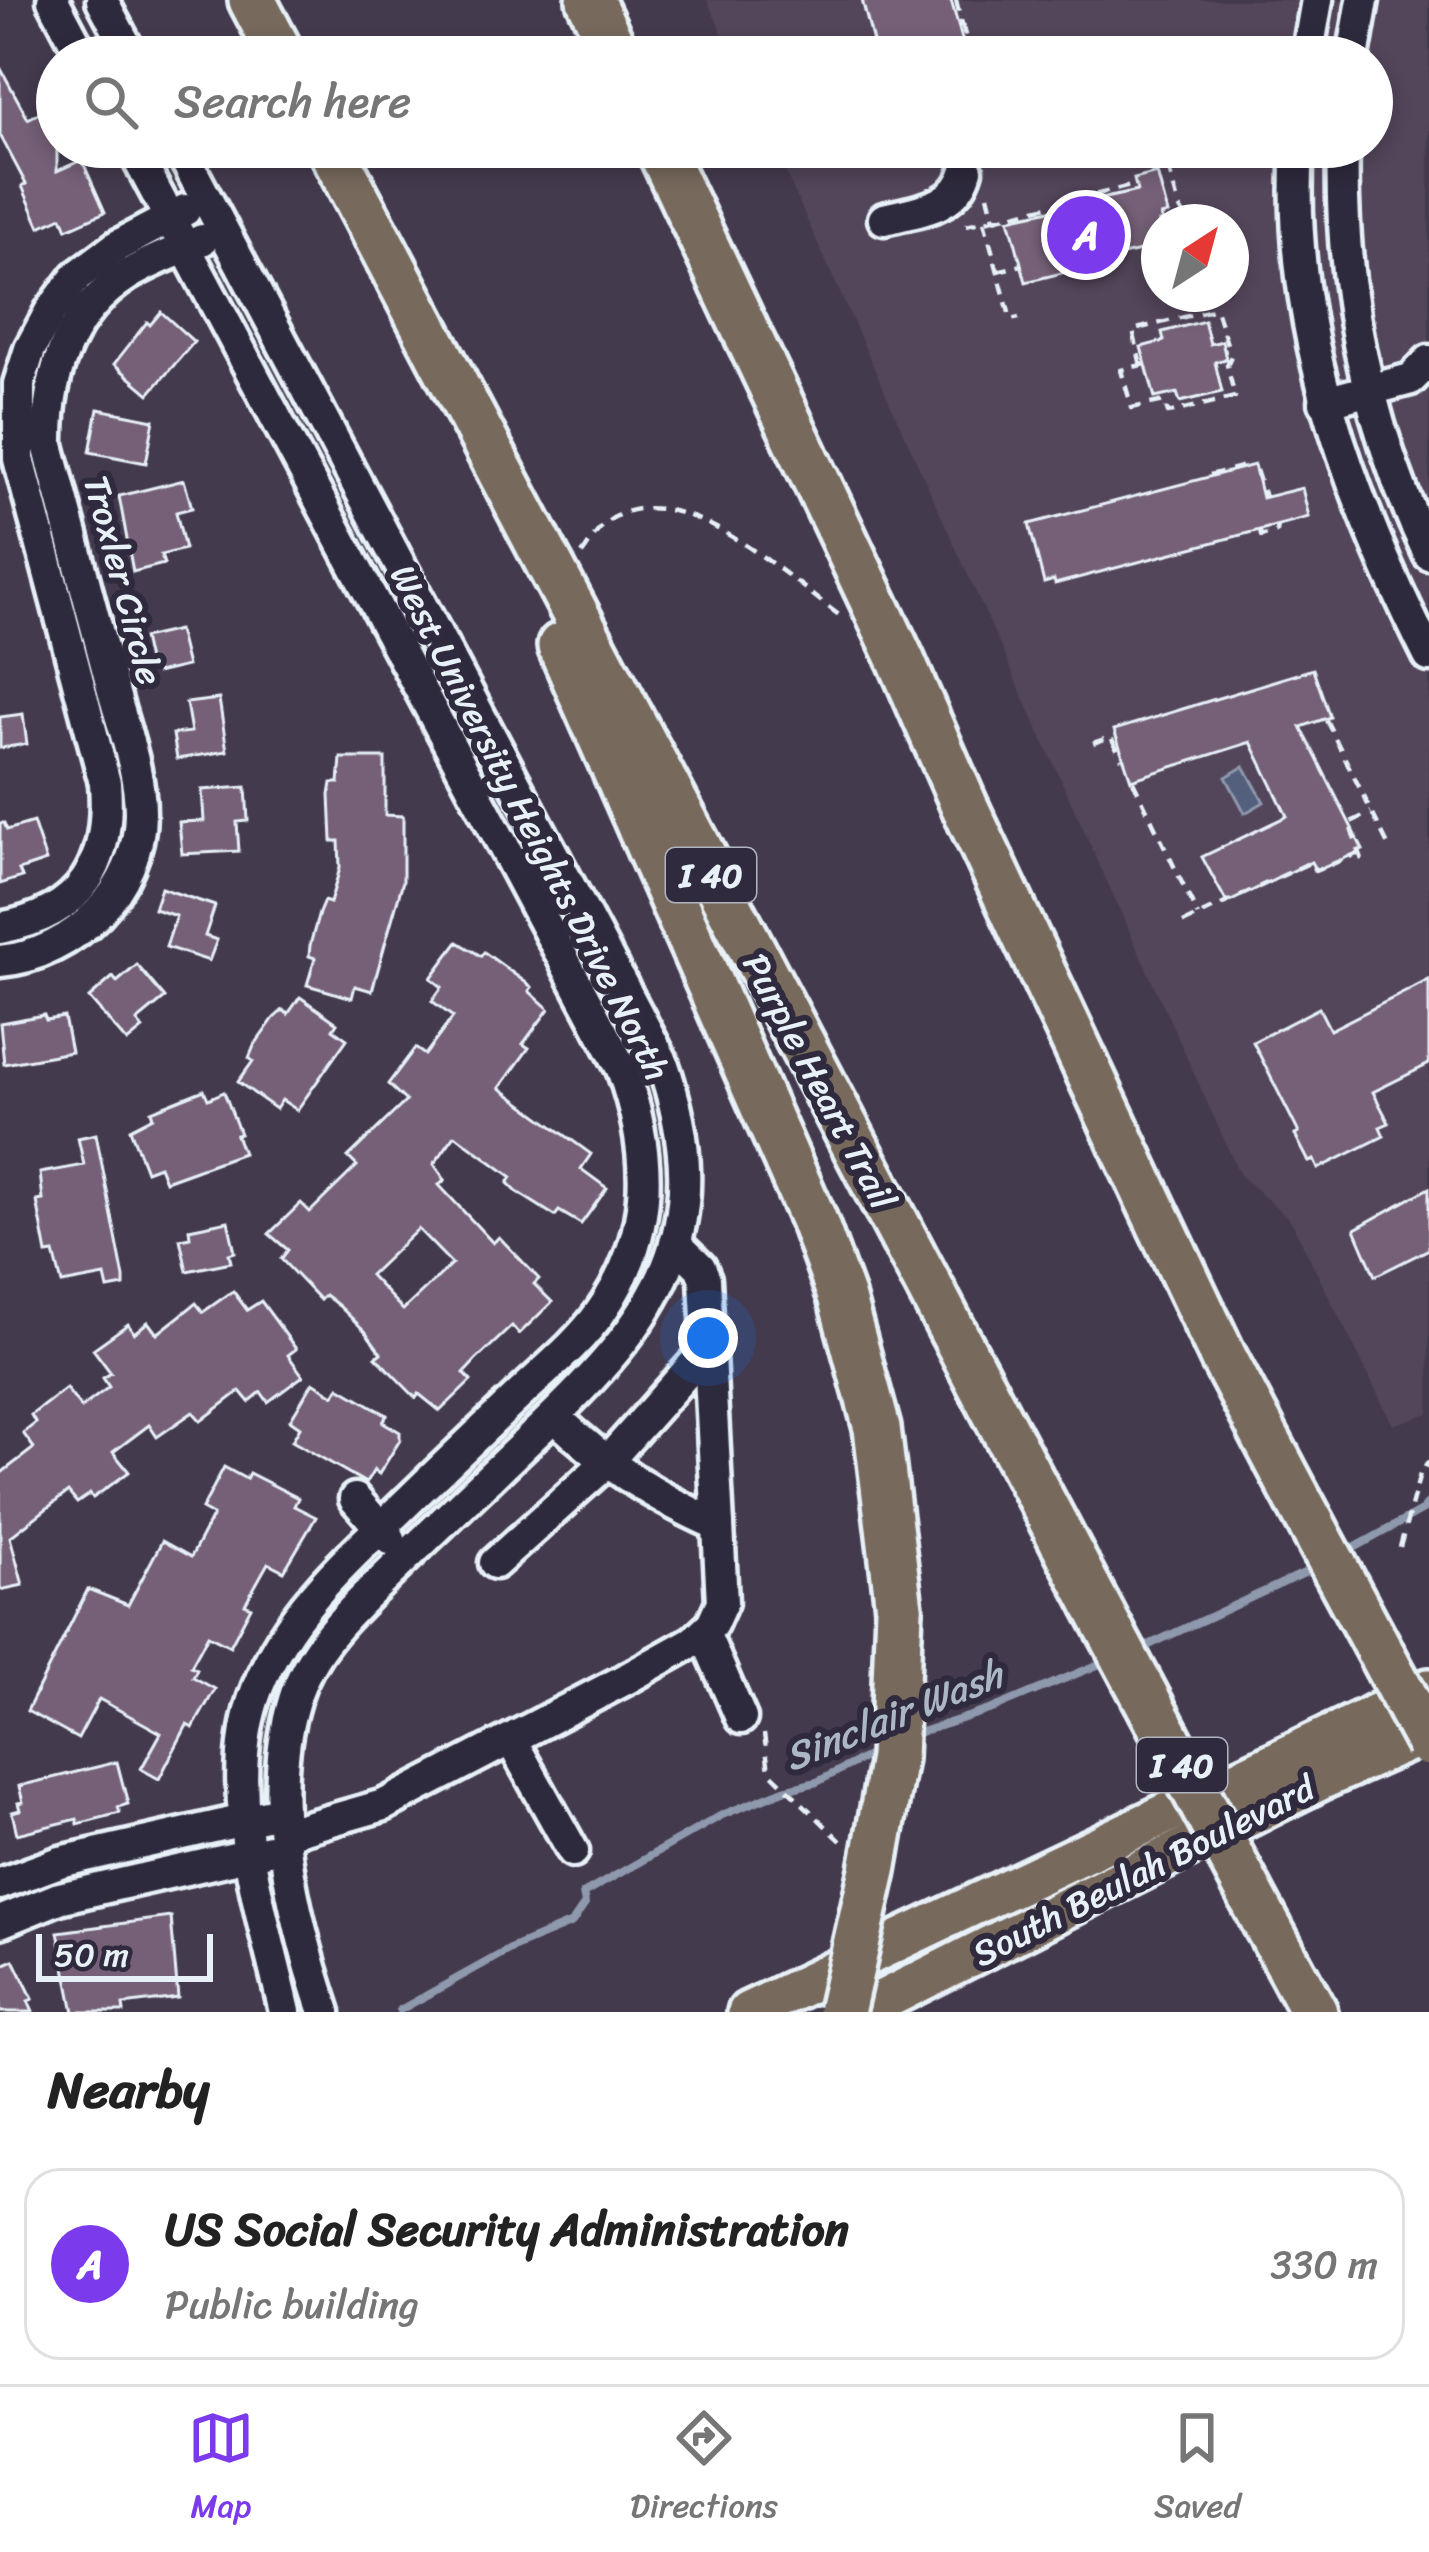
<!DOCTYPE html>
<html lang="en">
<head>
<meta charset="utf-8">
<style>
	body { margin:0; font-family:Sriracha,sans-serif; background:#f6f6f6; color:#222 }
	.compass { position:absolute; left:1141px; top:204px; width:108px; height:108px; border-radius:50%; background:#fff; box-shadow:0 6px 18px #0003; rotate:36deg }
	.scale { position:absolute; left:36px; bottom:30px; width:177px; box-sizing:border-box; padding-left:12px; border:6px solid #e8f1f8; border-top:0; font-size:33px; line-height:42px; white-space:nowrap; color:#e8f1f8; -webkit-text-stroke:9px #2f2a3d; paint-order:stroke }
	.you { position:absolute; left:708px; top:1338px; width:42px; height:42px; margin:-30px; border:9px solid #fff; border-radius:50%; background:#1a73e8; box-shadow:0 0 0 18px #1a73e833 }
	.badge { display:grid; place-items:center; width:78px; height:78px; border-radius:50%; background:#7c3aed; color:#fff; font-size:39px; font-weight:700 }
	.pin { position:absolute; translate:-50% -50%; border:6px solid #fff; box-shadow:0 3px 12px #0006 }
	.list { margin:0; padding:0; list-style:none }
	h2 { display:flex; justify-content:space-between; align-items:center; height:156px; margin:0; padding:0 48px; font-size:51px }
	h2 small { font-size:39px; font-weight:400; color:#767676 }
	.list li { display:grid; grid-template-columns:78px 1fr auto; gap:36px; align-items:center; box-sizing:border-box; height:192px; margin:0 24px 24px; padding:0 24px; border:3px solid #e0e0e0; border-radius:36px }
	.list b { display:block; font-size:45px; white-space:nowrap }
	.list p { margin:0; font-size:39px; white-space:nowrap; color:#767676 }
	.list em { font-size:39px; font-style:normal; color:#767676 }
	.icon { flex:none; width:66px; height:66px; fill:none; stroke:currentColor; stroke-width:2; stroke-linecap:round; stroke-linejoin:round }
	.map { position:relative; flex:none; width:1429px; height:2012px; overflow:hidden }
	.search { position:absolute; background:#fff; box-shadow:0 6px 18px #0003; left:36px; right:36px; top:36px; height:132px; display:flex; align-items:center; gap:30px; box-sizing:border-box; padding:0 42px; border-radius:66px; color:#767676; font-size:45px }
	.sheet { height:372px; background:#fff }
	nav { display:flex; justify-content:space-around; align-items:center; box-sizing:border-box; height:168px; border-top:3px solid #e0e0e0; background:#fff; font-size:33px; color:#767676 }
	nav a { display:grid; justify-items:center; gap:6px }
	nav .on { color:#7c3aed }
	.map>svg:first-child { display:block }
	.built { fill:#52455a; fill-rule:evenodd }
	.water { fill:#525f7b; stroke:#8e99ad; stroke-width:3 }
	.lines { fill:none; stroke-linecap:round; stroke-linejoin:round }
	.stream { stroke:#8e99ad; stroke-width:8 }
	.building { fill:#746077; stroke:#e8f1f8; stroke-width:3; fill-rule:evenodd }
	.minor-casing { stroke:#e8f1f8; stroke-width:39 }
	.major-casing { stroke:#e8f1f8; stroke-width:48 }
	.highway-casing { stroke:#e8f1f8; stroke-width:54 }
	.path { stroke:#e8f1f8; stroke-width:4.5; stroke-dasharray:12 9; stroke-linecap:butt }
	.minor { stroke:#2f2a3d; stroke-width:30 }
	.major { stroke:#77695c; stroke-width:39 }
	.highway { stroke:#77695c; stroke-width:45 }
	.highway-bridge-casing { stroke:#e8f1f8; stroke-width:54; stroke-linecap:butt }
	.highway-bridge { stroke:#77695c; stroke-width:45 }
	.labels { text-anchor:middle; stroke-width:12; stroke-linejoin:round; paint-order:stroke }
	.shield { fill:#2f2a3d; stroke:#b0b5c0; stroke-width:3 }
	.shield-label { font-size:33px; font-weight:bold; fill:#e8f1f8 }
	.street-label { font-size:36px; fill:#e8f1f8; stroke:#2f2a3d }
	.water-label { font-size:39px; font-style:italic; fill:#acb7c6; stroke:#2f2a3d }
</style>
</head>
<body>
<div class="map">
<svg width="1429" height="2012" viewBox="0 0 1429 2012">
	<rect width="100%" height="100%" fill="#443a4e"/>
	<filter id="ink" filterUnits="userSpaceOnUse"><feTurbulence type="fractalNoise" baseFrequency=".00833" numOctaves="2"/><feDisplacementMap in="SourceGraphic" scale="24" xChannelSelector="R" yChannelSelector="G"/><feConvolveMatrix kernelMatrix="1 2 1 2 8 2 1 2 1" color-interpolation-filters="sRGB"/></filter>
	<g filter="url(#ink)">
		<path class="built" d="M707,0H1429V1413L1393,1425L1291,1221L1240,1175L774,147H1372V57H733ZM1159,222H1231V294H1159Z"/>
		<path class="water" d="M1244,766L1264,802L1245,813L1226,777Z"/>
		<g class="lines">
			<g class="stream">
				<path d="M1345,1553L1423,1510L1429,1502"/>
				<path d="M1138,1650L1315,1568"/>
				<path d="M909,1736L992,1709L1107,1661"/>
				<path d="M400,2010L512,1948L572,1923L585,1904L583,1894L722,1815L784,1790L817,1782L879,1750"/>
			</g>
		</g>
		<g class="building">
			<path d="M862,0H951L967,57H877Z"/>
			<path d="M0,67L28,119L50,107L57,120V171L82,160L105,212L67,229L62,217L40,227L22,186L26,184L0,135Z"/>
			<path d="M1157,173L1168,214L1161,216L1163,222H1159V247L1077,265L1078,269L1026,282L1009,219L1137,191L1134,179Z"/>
			<path d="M161,312L194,342L149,394L114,364L147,322L150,325Z"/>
			<path d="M1204,321L1210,344L1222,341L1226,359L1215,362L1222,392L1180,402L1177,393L1155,398L1141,347L1164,341L1162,332Z"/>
			<path d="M98,409L154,420L146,463L90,452Z"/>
			<path d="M1254,465L1262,498L1302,488L1309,517L1055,584L1054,580L1044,583L1029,524Z"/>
			<path d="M184,480L192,508L176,512L185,549L161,555L164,564L133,572L119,496Z"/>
			<path d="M178,630L187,666L157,673L155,664L149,665L143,638Z"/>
			<path d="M1313,669L1330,717L1301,727L1363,850L1316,871L1311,862L1227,903L1202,857L1287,816L1251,742L1131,780L1114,730Z"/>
			<path d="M219,699L227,751L177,759L173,734L191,732L186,703Z"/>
			<path d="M23,714L27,744L0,748V717Z"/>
			<path d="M341,758H385V815L403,816V881L385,944L372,991L355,986L352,998L307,985L315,958L309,956L310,945L319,913L324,901L330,903L340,868L339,841H332L330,795L332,783H339Z"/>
			<path d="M246,787L248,821L237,822L239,851L182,854L179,822L204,821L202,790Z"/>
			<path d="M33,822L46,861L19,870L22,877L0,884V823H4L7,830Z"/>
			<path d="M161,888L215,906L205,936L217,940L209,961L166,947L176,916L154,909Z"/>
			<path d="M458,942L481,956L484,952L532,987L529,991L549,1009L523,1044L529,1048L500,1088L591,1154L581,1169L607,1188L581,1224L559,1211L555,1216L517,1192L508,1183L512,1177L455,1135L434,1164L445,1180L439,1185L493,1243L499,1237L539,1279L534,1284L552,1302L519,1334L512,1326L476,1360L464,1373L471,1381L440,1411L419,1394L416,1398L376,1357L381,1353L365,1331L339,1306L325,1295L320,1300L281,1259L288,1250L269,1234L301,1203L310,1212L357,1166L348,1157L406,1101L388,1084L415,1048L425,1055L453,1017L432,1001L442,987L431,978ZM418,1229L452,1264L403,1310L370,1275Z"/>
			<path d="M137,965L165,998L137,1021L143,1029L127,1042L89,998L113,977L117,982Z"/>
			<path d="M1429,980V1064L1373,1092L1389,1123L1380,1127L1384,1136L1318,1169L1314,1160L1309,1162L1295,1135L1299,1133L1253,1042L1319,1008L1330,1030Z"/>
			<path d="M300,997L337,1023L333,1029L347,1039L297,1110L282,1100L276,1109L238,1082L253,1061L249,1058L254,1046L274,1018L283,1010L288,1014Z"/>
			<path d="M44,1015L46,1020L64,1017L71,1052L4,1064L0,1023Z"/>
			<path d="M204,1090L208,1099L224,1092L240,1134L236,1135L243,1153L165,1181L159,1166L146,1171L130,1129L153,1117L151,1111Z"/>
			<path d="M96,1134L124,1278V1286L108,1289L105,1276L62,1284L54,1253L47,1254L37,1201L43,1200L40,1173L84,1165L78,1138Z"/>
			<path d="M1429,1188V1249L1375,1276L1355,1229Z"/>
			<path d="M228,1221L235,1252L229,1254L231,1262L187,1271L180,1239L190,1237L189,1229Z"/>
			<path d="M233,1291L247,1310L261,1301L296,1349L288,1355L303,1376L268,1402L261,1392L249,1402L240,1391L201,1421L193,1412L157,1437L149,1425L113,1452L129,1472L93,1498L90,1494L77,1503L68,1492L10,1537L23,1585L0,1590V1474L34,1448L23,1433L36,1423L31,1415L66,1388L81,1408L109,1387L103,1378L111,1373L93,1349L128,1324L134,1333L148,1322L157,1334L196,1303L203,1312Z"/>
			<path d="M313,1382L334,1395L339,1387L387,1415L383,1422L400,1432V1440L379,1474L374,1470L366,1483L292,1441L300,1427L290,1420Z"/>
			<path d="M224,1467L246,1479L249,1473L298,1498L294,1506L316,1517L284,1571L268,1563L245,1604L251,1607L230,1646L208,1635L191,1666L197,1669L193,1677L215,1689L193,1728L187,1725L159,1779L141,1769L161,1733L99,1699L78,1739L27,1711L88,1589L128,1605L162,1541L191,1557L213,1515L202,1509Z"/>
			<path d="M117,1762L128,1804L118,1807L120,1813L78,1824L77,1819L17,1834L12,1812L20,1810L18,1803L23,1802L19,1786Z"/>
			<path d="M171,1917L178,1998L123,2005L124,2012H74L58,1932Z"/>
			<path d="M14,1960L33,1999L28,2001L33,2012H0V1966Z"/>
		</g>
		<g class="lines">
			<defs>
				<g id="minor">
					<path d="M53,0L83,57"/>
					<path d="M102,0L132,57"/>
					<path d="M1307,57L1317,0"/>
					<path d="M1353,57L1363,0"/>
					<path d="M132,147L622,1069C653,1155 655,1235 600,1313C577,1345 545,1370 517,1397C477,1435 437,1473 398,1511C342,1564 286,1615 257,1689C219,1787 263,1914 285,2012"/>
					<path d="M179,147L661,1059C722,1232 657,1318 536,1433C490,1477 444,1521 398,1565C357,1605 311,1644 294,1700C264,1798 293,1917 325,2012"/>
					<path d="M1298,147C1286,327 1350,498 1429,656"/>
					<path d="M1343,147C1339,288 1368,426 1429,554"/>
					<path d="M884,219C919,210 956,209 967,170"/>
					<path d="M1325,402L1411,379L1429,361"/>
					<path d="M0,928C84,913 111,863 105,783L19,459V384L30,349L50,312L77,276L117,246L185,210"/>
					<path d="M0,961C74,955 140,889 140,813C140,770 123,728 112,687C91,606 69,525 48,445C47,377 66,315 126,276C149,261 177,252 202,240"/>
					<path d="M554,1416C606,1465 652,1496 718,1525"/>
					<path d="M355,1499L390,1539"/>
					<path d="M495,1563L605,1464L710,1346"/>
					<path d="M704,1633L741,1718"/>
					<path d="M511,1740L573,1851"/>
					<path d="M286,1833L384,1805L626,1679L694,1641L712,1624L722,1602L705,1279L700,1267L675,1243"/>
					<path d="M0,1884L60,1862L266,1815"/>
					<path d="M0,1922L59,1898L269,1850"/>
				</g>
				<g id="major">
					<path d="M748,2012L1429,1689"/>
					<path d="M859,2012L1320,1780L1429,1732"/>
				</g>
				<g id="highway">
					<path d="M252,0L282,57"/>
					<path d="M590,0L617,57"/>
					<path d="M330,147L1095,1602"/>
					<path d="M659,147L901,660L964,805L1154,1211L1223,1357L1298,1499"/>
					<path d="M561,646L813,1219L841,1296L877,1428L899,1608"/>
					<path d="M1269,1929L1314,2012"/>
				</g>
			</defs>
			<use href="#minor" class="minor-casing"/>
			<use href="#major" class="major-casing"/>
			<use href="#highway" class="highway-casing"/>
			<g class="path">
				<path d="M956,0L962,24L958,26"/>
				<path d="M962,24L971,57"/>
				<path d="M1163,147L1179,207L1188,222"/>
				<path d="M994,219L1135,185"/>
				<path d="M984,221L1011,320L1019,318"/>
				<path d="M966,225L994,219L988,195"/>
				<path d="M997,271L1022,265"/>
				<path d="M1146,364L1121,370L1132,408L1164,401L1168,413L1235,397L1227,365L1231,356L1229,350L1224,351"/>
				<path d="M1141,366L1133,330L1216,309L1228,347"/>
				<path d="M1256,470L1265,497"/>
				<path d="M1210,475L1248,465"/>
				<path d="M1260,530L1261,536L1276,531L1277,526"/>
				<path d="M582,554C589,545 596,531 605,524C672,467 789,579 843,618"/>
				<path d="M1326,720L1388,845"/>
				<path d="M1093,743L1111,737L1122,759"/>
				<path d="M1133,781L1198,916"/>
				<path d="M1362,860L1349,823L1371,812"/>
				<path d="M1183,923L1311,862L1315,871L1359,853"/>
				<path d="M1400,1547L1420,1474L1429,1461"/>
				<path d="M764,1734L769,1771L841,1841"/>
			</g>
			<use href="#minor" class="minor"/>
			<use href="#major" class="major"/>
			<use href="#highway" class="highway"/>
			<defs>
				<g id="highway-bridge">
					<path d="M1298,1499L1429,1743"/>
					<path d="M1095,1602L1269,1929"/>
					<path d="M841,2012L873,1870L893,1758L899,1608"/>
				</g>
			</defs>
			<use href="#highway-bridge" class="highway-bridge-casing"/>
			<use href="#highway-bridge" class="highway-bridge"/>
		</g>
	</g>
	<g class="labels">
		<g class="shield">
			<rect x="666" y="848" width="90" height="54" rx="9"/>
			<rect x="1137" y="1738" width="90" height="54" rx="9"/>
		</g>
		<g class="shield-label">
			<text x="711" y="887">I 40</text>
			<text x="1182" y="1777">I 40</text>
		</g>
		<g class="street-label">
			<text transform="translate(124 580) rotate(75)" y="13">Troxler Circle</text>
			<text transform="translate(531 822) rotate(63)" y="13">West University Heights Drive North</text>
			<text transform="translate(820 1081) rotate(62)" y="13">Purple Heart Trail</text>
			<text transform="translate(1143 1870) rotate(-27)" y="13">South Beulah Boulevard</text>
		</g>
		<g class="water-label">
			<text transform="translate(893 1715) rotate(-22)" y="14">Sinclair Wash</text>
		</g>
	</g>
</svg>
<svg class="compass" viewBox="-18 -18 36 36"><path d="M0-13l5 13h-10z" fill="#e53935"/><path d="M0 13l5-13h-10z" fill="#767676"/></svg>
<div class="scale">50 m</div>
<div class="you"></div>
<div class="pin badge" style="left:1086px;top:235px">A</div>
<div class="search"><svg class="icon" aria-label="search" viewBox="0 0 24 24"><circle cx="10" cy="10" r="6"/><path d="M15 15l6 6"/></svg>Search here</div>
</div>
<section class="sheet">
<h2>Nearby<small></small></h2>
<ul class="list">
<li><span class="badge">A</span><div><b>US Social Security Administration</b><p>Public building</p></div><em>330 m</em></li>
</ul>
</section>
<nav>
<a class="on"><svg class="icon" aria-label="map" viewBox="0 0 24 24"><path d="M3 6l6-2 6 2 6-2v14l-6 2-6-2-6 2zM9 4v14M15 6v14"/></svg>Map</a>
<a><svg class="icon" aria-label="directions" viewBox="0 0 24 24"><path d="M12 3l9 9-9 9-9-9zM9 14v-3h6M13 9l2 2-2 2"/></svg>Directions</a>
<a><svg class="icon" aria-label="saved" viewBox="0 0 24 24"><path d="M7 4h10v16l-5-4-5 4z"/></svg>Saved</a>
</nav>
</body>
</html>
